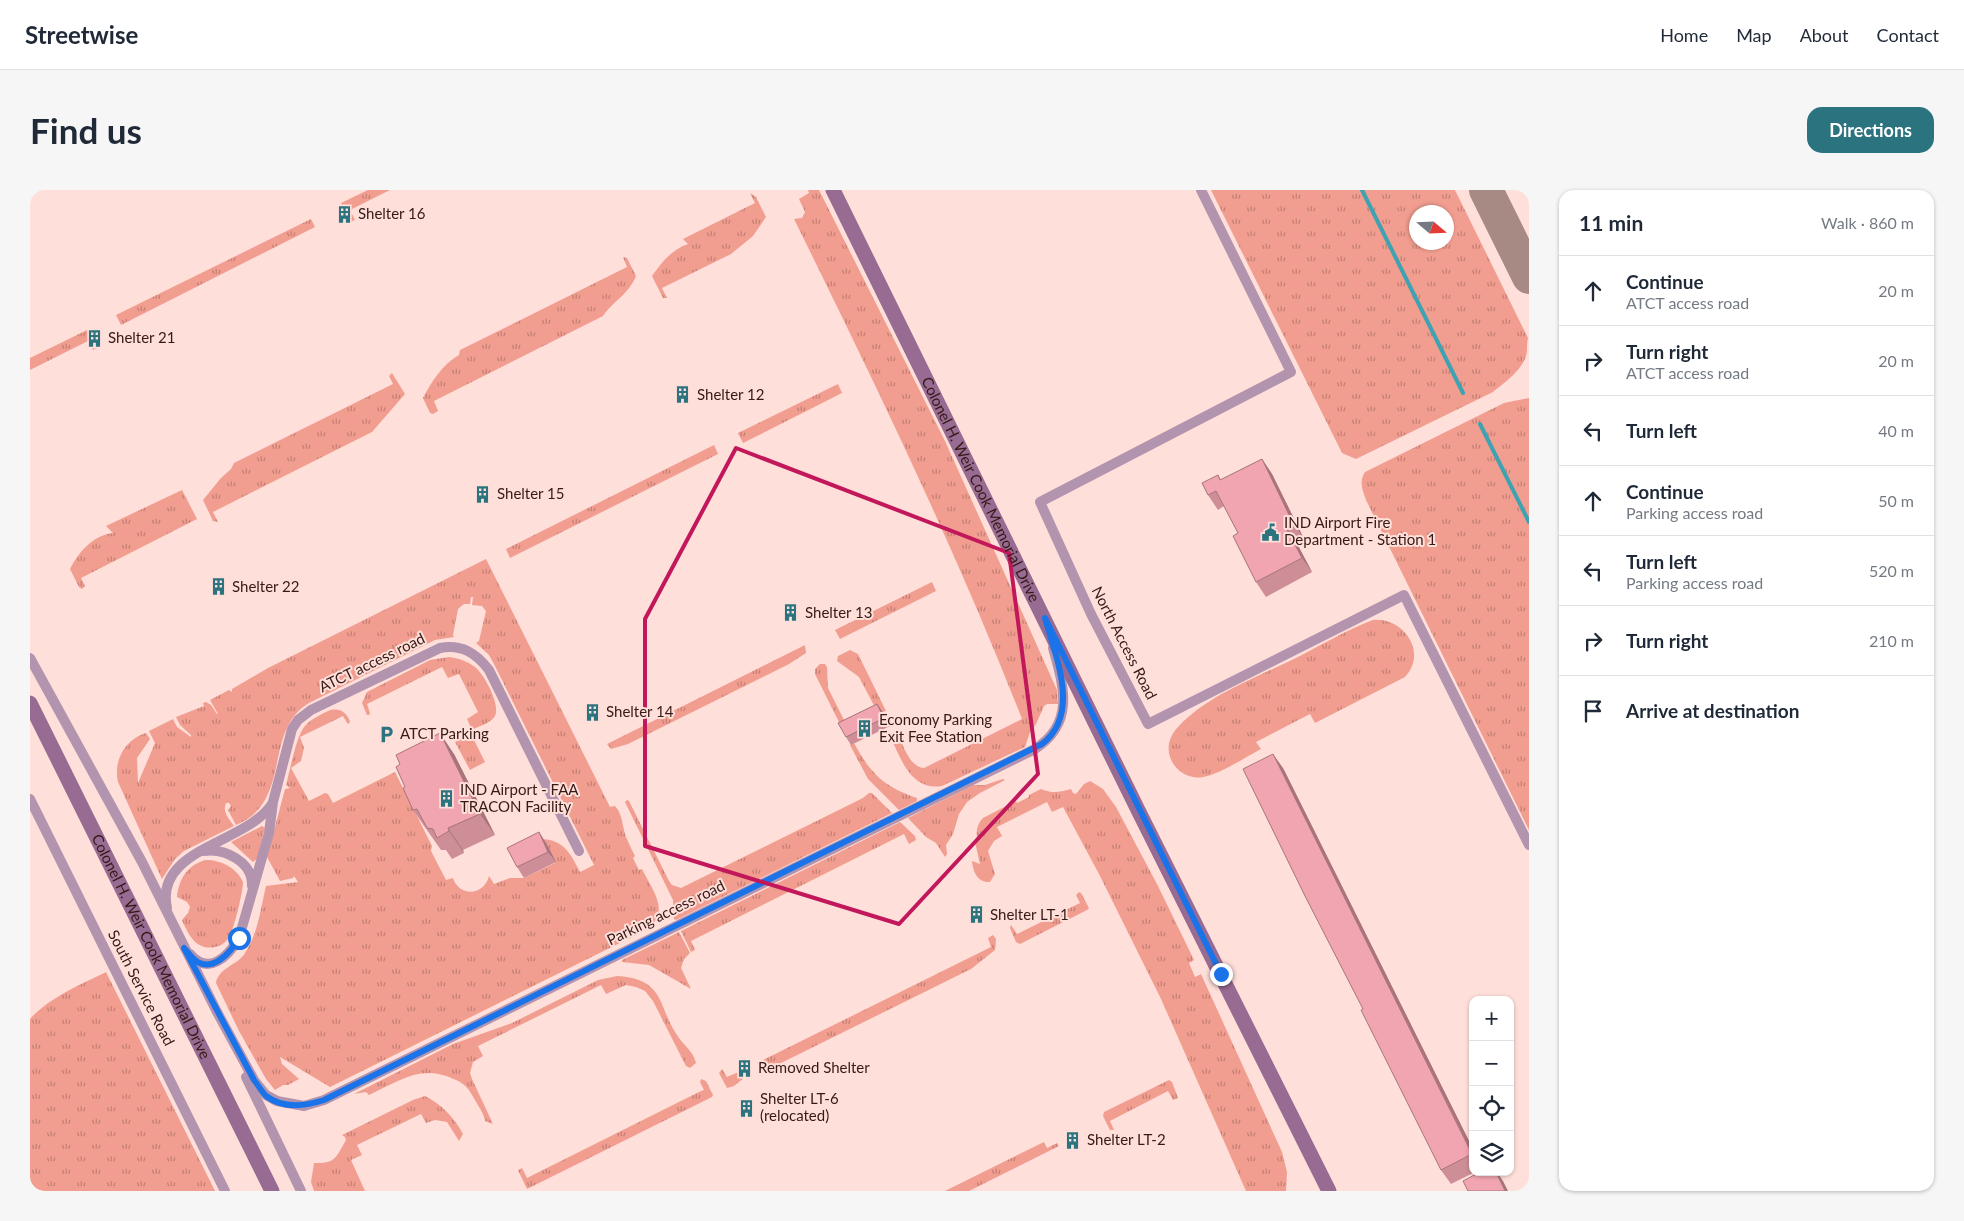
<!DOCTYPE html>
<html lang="en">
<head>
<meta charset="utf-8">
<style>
	body { margin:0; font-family:Lato,sans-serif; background:#f6f6f7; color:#1f2937 }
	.controls { position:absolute; right:15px; bottom:15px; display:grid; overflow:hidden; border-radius:10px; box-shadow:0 1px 4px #0004 }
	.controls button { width:45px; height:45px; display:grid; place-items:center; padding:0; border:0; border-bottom:1px solid #e0e1e3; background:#fff; color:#1f2937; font:25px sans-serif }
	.compass { position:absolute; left:1379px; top:15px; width:45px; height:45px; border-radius:50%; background:#fff; box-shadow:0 1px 4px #0004; rotate:109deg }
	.stop { position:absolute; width:15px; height:15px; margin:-11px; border:4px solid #1a73e8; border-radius:50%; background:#fff }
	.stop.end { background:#1a73e8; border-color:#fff; box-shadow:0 1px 5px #0008 }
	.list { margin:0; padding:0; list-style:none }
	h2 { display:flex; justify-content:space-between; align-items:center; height:65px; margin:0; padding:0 20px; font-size:21px }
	h2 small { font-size:16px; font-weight:400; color:#747a83 }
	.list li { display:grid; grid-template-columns:32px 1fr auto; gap:15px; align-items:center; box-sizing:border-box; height:70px; padding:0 20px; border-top:1px solid #e0e1e3 }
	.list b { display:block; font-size:19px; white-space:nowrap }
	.list p { margin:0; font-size:16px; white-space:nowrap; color:#747a83 }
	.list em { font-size:16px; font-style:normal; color:#747a83 }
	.icon { flex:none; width:28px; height:28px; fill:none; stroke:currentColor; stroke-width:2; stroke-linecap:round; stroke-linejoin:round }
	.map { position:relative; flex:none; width:1499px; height:1001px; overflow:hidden; border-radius:15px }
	header { display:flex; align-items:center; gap:30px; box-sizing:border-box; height:70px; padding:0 25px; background:#fff; border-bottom:1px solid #e0e1e3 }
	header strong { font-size:24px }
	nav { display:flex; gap:28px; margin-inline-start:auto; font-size:18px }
	.intro { display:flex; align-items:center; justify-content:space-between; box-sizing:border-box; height:120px; padding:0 30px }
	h1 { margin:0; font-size:35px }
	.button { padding:12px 22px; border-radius:15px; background:#2b737e; color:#fff; font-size:18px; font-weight:700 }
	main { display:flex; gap:30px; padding:0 30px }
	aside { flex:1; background:#fff; border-radius:15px; box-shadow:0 1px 4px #0004 }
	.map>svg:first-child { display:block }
	.grass { fill:url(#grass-tufts); fill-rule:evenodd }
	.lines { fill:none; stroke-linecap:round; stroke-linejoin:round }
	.stream { stroke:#3da2b2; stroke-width:4 }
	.taxiway { stroke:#a88a85; stroke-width:34 }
	.street { stroke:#b394af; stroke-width:10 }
	.secondary { stroke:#986b93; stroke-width:15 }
	.wall { fill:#ce8e97 }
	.shaded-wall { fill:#a8747b }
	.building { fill:#f0a5b0; stroke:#a8747b }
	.route { stroke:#1a73e8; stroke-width:6 }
	.marked { fill:none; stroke:#c2185b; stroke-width:4; stroke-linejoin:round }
	.labels { text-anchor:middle; stroke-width:4; stroke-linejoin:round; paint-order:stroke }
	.poi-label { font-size:15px; fill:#361a16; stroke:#ffdfda; text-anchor:start }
	.street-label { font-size:15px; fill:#361a16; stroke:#ffdfda }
</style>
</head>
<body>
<header>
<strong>Streetwise</strong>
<nav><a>Home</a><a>Map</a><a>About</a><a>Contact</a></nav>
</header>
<div class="intro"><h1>Find us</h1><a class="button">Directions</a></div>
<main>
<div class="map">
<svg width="1499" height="1001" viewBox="0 0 1499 1001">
	<defs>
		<pattern id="grass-tufts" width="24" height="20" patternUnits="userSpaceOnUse" patternTransform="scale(1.25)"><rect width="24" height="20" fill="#f19d8f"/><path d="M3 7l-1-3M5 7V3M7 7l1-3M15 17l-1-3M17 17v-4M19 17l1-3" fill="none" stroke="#c47f74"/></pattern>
	</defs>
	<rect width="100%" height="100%" fill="#ffdfda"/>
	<g class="grass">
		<path d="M338,0H360L320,20L325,30L320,32L311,13Z"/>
		<path d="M778,0H789L915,251L1027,500L1028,514H1017L1014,516L1006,534L1000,542L995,557L912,596C881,601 871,569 860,546L867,543C873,554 879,577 894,578L992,529C925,358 845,193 764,29L772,28L775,22L769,9L779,3Z"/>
		<path d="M1181,0H1425L1498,148C1497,152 1497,155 1497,160C1496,178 1475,192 1463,202L1326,269L1312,263ZM1416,22V52H1386V22Z"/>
		<path d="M720,3L726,7L736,27L723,46L701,64L632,98L637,108H633L622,86C632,72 641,60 658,54L653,49L725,13Z"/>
		<path d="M281,29L285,37L91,135L86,125Z"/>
		<path d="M593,67L597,68L606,86C599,104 583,111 573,126L404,211L408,221L403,224L400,223L393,208C402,191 412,175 429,165L430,160L597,77Z"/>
		<path d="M57,140L67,158L63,160L58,151L0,180V168Z"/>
		<path d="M362,183L375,204L342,242L183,322L188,332L183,331L173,310L191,288L201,279L204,273L363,194L359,186Z"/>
		<path d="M808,194L812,203L713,253L708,243Z"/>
		<path d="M1499,208V640L1336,310C1332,299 1329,291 1335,282L1474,213Z"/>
		<path d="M684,255L688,264L480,368L476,359Z"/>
		<path d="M152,300L167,329L51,388L55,396L52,399L49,397L40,379C48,363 63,345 83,343L76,336Z"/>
		<path d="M456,369L580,617L585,616C593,625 592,636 596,647C599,654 602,660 605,666L603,668L609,680L612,679C622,700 642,722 616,740L300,897L250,867L252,874L269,889L258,895H253L245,900L236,889L209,841L186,793C188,778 208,775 215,763C228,744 231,717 236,696L268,692L264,686L263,688L250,691L237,667L255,599L260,598L256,595C260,581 266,546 275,536C281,529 290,525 298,521C309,517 316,522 320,531L319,534L317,533L313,526L270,547L274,558L271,571L261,578L279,611L295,603L298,604L303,613L365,582L402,656L401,661L416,690L423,688C429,707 454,706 459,686L464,694L480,688H494L525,673L511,649C533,649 541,664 550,682L564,675L465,476L459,465L446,453L449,451L456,421L452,416L442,415L443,407H441L440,414H434L428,419L423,445L424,447L405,450L279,513C239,537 256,591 226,622C220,628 213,632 206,635L198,620L201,616L199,613H196C192,622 199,629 204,636L154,661L145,669L132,689L88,592C83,571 95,549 116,543L120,549L107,568L108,593L125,553L119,541L143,529L147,537L161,547V545L150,535L146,527L174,516L173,513L176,512L181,515L187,524H188L180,510L199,500L202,502V499L238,478Z"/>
		<path d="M902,392L906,401L810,449L805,440Z"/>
		<path d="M1343,430C1374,427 1398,463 1375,487L1285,533L1280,524L1226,552L1231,559C1216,567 1188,585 1173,587C1159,590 1144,580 1140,567C1136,555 1141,544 1149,536C1178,505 1227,487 1264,469C1290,456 1316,440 1343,430Z"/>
		<path d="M775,455L776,463L759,474L598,554L581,559L577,554Z"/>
		<path d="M820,460L828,464L856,521L848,523L829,487L807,471L808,466Z"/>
		<path d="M419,467C428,468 437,471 445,477C454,484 471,515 465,526C461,533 449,536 442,540L437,529L448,522L429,484L418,488L412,477L337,514L340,523L339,525H337L332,513L337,502L400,470Z"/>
		<path d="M790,474H795L797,477L798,498L818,538L813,540L785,484V479Z"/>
		<path d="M441,544L455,572L440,580L425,552Z"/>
		<path d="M824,553C840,583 854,597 887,608V611L869,620L838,589L820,555Z"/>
		<path d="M973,589L975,590L950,603L937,612L929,624L923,644L916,655L917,664L915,667L906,653L896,647L878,628L943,595H955Z"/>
		<path d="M1060,591L1073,599L1086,617L1128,696L1164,770L1159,773L1165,787L1171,784L1252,962L1257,982L1256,1001H1216L1131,809L1069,684L1033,617L1022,622L1017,612L967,637L972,646L964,651L958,661L965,684L960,692C947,693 943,681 942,671L950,674L945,652H948C945,643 947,634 953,628L986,611L987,613L999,607V605L1011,599C1023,604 1029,602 1041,599L1043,603L1046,604L1054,594Z"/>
		<path d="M839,603H842L862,623L646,730L644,729L643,710L595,612L597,610L599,611L639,691L642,695L651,698L833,608Z"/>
		<path d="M870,632L885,646L886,650L879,654L874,644L661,751L665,760L661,762L651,741Z"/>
		<path d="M232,636L235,638L227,669L223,672L201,652Z"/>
		<path d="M176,670C191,670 207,678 213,692C213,702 204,740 198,749C195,753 190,756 185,757C166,761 158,744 152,730L158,723L160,717L157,712L147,707C149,689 157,675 176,670Z"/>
		<path d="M1049,702L1051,703L1059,718L1057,720L990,754L986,752L980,738L981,735L987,744L1050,713L1046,705Z"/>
		<path d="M649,742L660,763L654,769L651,778L661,799L619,775L592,772V770Z"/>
		<path d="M963,745L966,749L965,760L941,779L751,873L730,879L727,873L961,757L958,748Z"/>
		<path d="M76,782L185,1001H0V829C20,807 50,795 76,782Z"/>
		<path d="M587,786C637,789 627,818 649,848C655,856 664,863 666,873L660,878L656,876L623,811L615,801L606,797L596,795L576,804L571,795L448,856L453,866L443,872L440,883L442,889L463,934L455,931C454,923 449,918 445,910C437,895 433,892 416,886C388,876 365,893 339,905L336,902L324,904L423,854L482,833L568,790Z"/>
		<path d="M692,879L697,887L711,881L714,888L704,896L697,898L689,883Z"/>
		<path d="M671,889L676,891L683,905L682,907L497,999L488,980L492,978L497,988L671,901L674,900L670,892Z"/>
		<path d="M1139,890L1142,892L1148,908L1143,910L1138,901L1080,931L1084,940H1080L1073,926L1074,922Z"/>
		<path d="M395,906C412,915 424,927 433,944L429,951L417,932L405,930L396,933L391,924L327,955L332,965L321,970L335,1001H284L281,992L284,973C306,974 306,967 316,950L315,947L312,945L383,910Z"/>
		<path d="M1014,952L1017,958L1027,953L1029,956L939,1001H915Z"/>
	</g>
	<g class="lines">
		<g class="stream">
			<path d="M1332,0L1433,203"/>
			<path d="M1450,234L1499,332"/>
		</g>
		<path class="taxiway" d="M1456,0L1499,87"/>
		<g class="street">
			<path d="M1171,0L1261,182L1010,312L1061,424L1118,534L1374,405L1499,655"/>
			<path d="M0,468L112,672L187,822L224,890L236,905L247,911L274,916L294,910L1005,559C1045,533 1034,497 1023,458"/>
			<path d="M0,609L195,1001"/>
			<path d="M174,661C195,658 223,672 222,696"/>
			<path d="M137,718C124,658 216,654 242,614"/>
			<path d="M160,764C178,786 198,767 209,748L239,643L243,612L262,539L268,530L281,520L410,458C432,454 446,463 459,480L549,661"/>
			<path d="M216,887L271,1001"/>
		</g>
		<g class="secondary">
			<path id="s1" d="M803,0L1109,622L1299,1001"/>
			<path id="s2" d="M0,513L242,1001"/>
		</g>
	</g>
	<g class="wall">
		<path d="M1232,269L1242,284L1273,347L1265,350L1282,382L1236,407L1226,392L1208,343L1194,316L1188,320L1178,305L1188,285L1191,290Z"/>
		<path d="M847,514L852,521L860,536L821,555L816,547Z"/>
		<path d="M424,564L465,645L433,660L434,663L422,669L416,660H411L383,620L375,597Z"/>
		<path d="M1253,578L1443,959V982H1445L1421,994L1411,980L1333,819Z"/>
		<path d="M509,642L516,653L526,672L494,688L487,677Z"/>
	</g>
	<g class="shaded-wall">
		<path d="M1232,269L1242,284L1273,347L1263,333Z"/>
		<path d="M1255,336L1265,350L1282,382L1272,368Z"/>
		<path d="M847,514L852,521L860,536L854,528Z"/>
		<path d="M410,543L424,564L465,645L450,624Z"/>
		<path d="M1243,564L1253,578L1443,959V965Z"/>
		<path d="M418,638L433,660L434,663L419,641Z"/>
		<path d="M509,642L516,653L526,672L518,662Z"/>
		<path d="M1466,982H1467L1473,991L1478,1001H1475Z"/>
	</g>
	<g class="building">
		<path d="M1232,269L1263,333L1255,336L1272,368L1226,392L1203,346L1208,343L1186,301L1178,305L1172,293L1188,285L1190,290Z"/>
		<path d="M847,514L854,528L816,547L808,533Z"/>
		<path d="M410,543L450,624L418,638L419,641L407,648L403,639L397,638L387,619L383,620L373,598L375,597L366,577L370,574L366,565Z"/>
		<path d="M1243,564L1442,964L1411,980L1331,820L1333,819L1275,706L1213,579Z"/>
		<path d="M509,642L518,662L487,677L477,658Z"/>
		<path d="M1450,982H1466L1475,1001H1438L1433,991Z"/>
	</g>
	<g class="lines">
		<path class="route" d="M209,748C201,762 182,784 165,770C161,767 158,762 154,758L224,890C228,895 232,902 236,906C253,919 276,916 294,910L1012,554C1051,524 1026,468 1015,428L1191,784"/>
	</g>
	<path class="marked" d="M706,258L979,363L1008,584L869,734L615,656V429Z"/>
	<defs>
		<symbol id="building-bare" viewBox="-9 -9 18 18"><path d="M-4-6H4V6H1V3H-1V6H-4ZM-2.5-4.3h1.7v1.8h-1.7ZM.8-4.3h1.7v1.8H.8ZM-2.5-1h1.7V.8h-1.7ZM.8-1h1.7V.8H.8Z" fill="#2b737e" stroke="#ffdfda" stroke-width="2.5" paint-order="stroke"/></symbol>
		<symbol id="civic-bare" viewBox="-9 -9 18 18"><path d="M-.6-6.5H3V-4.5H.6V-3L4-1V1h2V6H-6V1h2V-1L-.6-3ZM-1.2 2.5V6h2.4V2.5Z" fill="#2b737e" stroke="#ffdfda" stroke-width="2.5" paint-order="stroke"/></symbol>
		<symbol id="parking-bare" viewBox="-9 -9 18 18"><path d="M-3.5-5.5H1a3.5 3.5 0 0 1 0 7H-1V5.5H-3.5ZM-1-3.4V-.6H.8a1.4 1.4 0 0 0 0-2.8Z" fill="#2b737e" stroke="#ffdfda" stroke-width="2.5" paint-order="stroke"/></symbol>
	</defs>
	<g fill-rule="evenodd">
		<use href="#building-bare" x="302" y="12" width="25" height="25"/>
		<use href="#building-bare" x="52" y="136" width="25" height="25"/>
		<use href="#building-bare" x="640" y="192" width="25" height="25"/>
		<use href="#building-bare" x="440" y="292" width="25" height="25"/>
		<use href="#civic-bare" x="1228" y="330" width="25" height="25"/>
		<use href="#building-bare" x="176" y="384" width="25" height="25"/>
		<use href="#building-bare" x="748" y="410" width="25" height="25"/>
		<use href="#building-bare" x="550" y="510" width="25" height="25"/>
		<use href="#building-bare" x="822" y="526" width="25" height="25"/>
		<use href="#parking-bare" x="344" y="532" width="25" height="25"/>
		<use href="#building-bare" x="404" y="596" width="25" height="25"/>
		<use href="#building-bare" x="934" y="712" width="25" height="25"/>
		<use href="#building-bare" x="702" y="866" width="25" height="25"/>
		<use href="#building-bare" x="704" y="906" width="25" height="25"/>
		<use href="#building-bare" x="1030" y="938" width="25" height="25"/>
	</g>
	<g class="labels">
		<g class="poi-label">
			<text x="328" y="29">Shelter 16</text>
			<text x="78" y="153">Shelter 21</text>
			<text x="667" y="210">Shelter 12</text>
			<text x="467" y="309">Shelter 15</text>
			<text x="1254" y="338">IND Airport Fire<tspan x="1254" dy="17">Department - Station 1</tspan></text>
			<text x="202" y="402">Shelter 22</text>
			<text x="775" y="428">Shelter 13</text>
			<text x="576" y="527">Shelter 14</text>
			<text x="849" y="535">Economy Parking<tspan x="849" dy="17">Exit Fee Station</tspan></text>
			<text x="370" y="549">ATCT Parking</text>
			<text x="430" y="605">IND Airport - FAA<tspan x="430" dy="17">TRACON Facility</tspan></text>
			<text x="960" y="730">Shelter LT-1</text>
			<text x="728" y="883">Removed Shelter</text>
			<text x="730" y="914">Shelter LT-6<tspan x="730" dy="17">(relocated)</tspan></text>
			<text x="1057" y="955">Shelter LT-2</text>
		</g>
		<g class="street-label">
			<text dy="5" stroke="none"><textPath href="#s1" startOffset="334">Colonel H. Weir Cook Memorial Drive</textPath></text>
			<text transform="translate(1094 453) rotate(63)" y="5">North Access Road</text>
			<text transform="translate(342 473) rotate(-26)" y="5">ATCT access road</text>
			<text transform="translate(636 723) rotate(-26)" y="5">Parking access road</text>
			<text dy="5" stroke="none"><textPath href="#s2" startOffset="272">Colonel H. Weir Cook Memorial Drive</textPath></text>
			<text transform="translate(111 798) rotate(63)" y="5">South Service Road</text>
		</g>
	</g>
</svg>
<div class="controls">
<button>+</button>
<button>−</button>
<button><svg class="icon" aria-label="locate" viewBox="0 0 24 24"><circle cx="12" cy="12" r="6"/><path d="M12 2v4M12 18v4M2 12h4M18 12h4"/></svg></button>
<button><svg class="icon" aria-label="layers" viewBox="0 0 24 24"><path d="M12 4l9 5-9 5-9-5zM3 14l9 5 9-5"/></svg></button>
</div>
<svg class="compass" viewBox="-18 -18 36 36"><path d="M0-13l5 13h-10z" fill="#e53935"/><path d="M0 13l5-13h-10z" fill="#747a83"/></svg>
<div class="stop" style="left:209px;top:748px"></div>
<div class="stop end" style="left:1191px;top:784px"></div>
</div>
<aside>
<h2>11 min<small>Walk · 860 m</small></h2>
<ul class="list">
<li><svg class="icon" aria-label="ahead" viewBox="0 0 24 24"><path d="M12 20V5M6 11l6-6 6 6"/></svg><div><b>Continue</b><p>ATCT access road</p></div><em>20 m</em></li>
<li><svg class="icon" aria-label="right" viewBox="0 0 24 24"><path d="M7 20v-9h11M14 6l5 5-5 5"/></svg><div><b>Turn right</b><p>ATCT access road</p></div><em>20 m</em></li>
<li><svg class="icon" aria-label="left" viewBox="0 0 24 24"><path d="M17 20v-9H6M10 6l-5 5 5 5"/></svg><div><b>Turn left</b></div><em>40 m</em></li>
<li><svg class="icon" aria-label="ahead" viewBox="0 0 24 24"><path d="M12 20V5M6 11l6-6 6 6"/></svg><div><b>Continue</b><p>Parking access road</p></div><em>50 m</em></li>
<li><svg class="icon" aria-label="left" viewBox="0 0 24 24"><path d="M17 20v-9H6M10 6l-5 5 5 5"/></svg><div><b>Turn left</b><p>Parking access road</p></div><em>520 m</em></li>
<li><svg class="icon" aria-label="right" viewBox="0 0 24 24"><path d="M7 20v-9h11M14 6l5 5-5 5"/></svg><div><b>Turn right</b></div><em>210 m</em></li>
<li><svg class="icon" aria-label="arrive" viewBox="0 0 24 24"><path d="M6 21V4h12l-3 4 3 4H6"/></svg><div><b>Arrive at destination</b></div></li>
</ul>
</aside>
</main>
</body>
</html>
